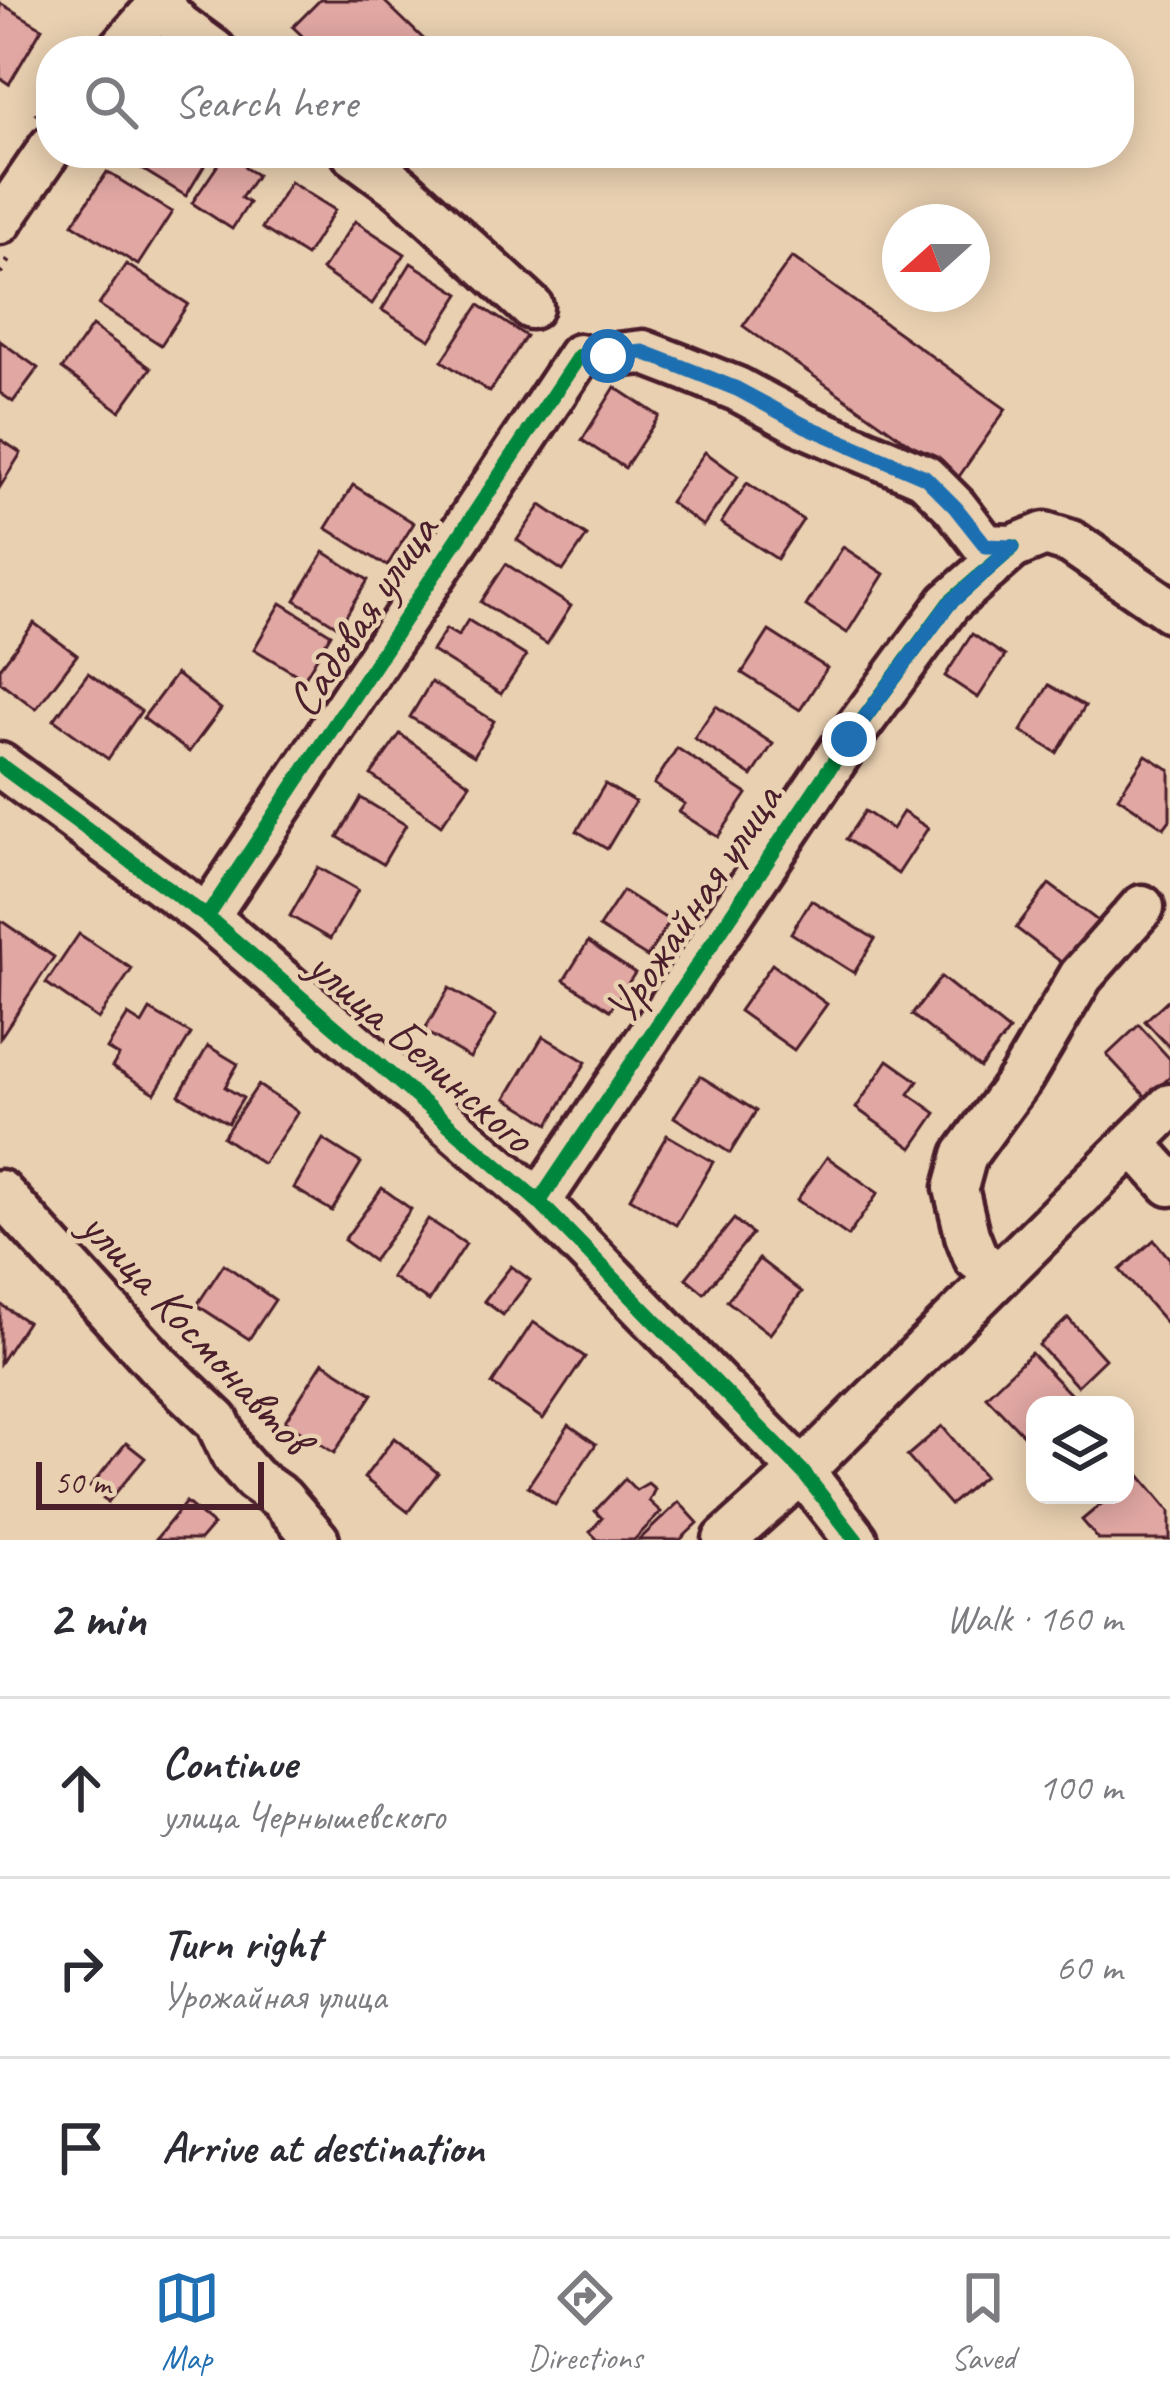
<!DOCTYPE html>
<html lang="en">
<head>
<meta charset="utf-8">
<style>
	body { margin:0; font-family:Caveat,sans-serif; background:#f7f7f7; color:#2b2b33 }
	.controls { position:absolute; right:36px; bottom:36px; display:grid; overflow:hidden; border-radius:24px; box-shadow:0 6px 30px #0003 }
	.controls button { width:108px; height:108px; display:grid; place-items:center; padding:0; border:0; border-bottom:3px solid #e1e1e2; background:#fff; color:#2b2b33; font:60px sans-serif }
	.compass { position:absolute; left:882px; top:204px; width:108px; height:108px; border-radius:50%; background:#fff; box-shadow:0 6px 30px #0003; rotate:249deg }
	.scale { position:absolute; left:36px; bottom:30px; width:228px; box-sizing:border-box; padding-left:12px; border:6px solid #4a1f2b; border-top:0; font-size:33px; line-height:42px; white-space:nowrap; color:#4a1f2b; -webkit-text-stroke:9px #e9d0b1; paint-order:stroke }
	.stop { position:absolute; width:36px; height:36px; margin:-27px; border:9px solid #1f6fb2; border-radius:50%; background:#fff }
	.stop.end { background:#1f6fb2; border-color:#fff; box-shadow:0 3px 12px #0008 }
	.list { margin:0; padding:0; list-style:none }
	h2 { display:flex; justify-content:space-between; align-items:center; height:156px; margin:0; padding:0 48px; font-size:51px }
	h2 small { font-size:39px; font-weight:400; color:#7c7c81 }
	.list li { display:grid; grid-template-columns:78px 1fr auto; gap:36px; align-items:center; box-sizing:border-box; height:180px; padding:0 48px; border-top:3px solid #e1e1e2 }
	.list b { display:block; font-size:45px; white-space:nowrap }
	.list p { margin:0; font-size:39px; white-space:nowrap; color:#7c7c81 }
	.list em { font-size:39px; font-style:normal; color:#7c7c81 }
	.icon { flex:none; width:66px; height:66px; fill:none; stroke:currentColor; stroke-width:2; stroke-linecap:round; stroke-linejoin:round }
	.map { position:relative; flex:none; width:1170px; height:1540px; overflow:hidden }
	.search { position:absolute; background:#fff; box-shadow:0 6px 30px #0003; left:36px; right:36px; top:36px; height:132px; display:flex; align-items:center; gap:30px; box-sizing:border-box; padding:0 42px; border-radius:48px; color:#7c7c81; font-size:45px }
	.sheet { height:696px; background:#fff }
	nav { display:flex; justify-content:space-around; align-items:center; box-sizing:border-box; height:168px; border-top:3px solid #e1e1e2; background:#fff; font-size:33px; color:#7c7c81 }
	nav a { display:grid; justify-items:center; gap:6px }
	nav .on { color:#1f6fb2 }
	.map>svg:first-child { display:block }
	.building { fill:#e1a7a3; stroke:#4a1f2b; stroke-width:3 }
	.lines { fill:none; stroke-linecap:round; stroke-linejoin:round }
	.minor-casing { stroke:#4a1f2b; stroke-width:51 }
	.path { stroke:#4a1f2b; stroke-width:6; stroke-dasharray:3 9; stroke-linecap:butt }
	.minor { stroke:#e9d0b1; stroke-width:42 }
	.cycleway-casing { stroke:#e9d0b1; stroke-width:22 }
	.cycleway { stroke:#00873e; stroke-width:15 }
	.route { stroke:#1f6fb2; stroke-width:15 }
	.labels { text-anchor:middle; stroke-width:9; stroke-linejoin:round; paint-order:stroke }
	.street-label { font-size:48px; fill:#4a1f2b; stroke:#e9d0b1 }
</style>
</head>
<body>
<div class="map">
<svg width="1170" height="1540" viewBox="0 0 1170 1540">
	<rect width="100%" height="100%" fill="#e9d0b1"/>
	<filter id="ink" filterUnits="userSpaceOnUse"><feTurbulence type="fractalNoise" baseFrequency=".00833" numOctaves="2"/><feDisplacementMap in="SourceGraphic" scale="24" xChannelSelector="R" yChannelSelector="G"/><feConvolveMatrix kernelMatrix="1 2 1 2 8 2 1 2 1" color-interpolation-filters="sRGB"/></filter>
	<g filter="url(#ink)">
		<g class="building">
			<path d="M320,0H383L436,51H318L293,27Z"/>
			<path d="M0,3L42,28L9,84L0,78Z"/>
			<path d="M145,153H212L186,196L137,166Z"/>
			<path d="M226,153H245V168L257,175L241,198L249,203L232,229L192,203Z"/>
			<path d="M107,172L172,212L138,265L73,224Z"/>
			<path d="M290,182L335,210L306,256L262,228Z"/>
			<path d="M355,221L405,254L372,304L322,270Z"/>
			<path d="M792,257L1006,409L958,478L743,326Z"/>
			<path d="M411,263L460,294L430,340L382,310Z"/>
			<path d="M126,264L188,304L161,345L99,305Z"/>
			<path d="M479,305L526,336L490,392L442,361Z"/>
			<path d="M92,326L151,368L120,411L62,369Z"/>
			<path d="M0,341L38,368L13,402L0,393Z"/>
			<path d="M615,387L659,416L625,468L582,440Z"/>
			<path d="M0,439L21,453L0,487Z"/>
			<path d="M705,452L738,476L703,526L670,502Z"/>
			<path d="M747,483L803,520L777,559L721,523Z"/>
			<path d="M353,485L414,523L387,566L326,528Z"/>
			<path d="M541,505L587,536L563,571L517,540Z"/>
			<path d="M843,547L884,574L847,633L806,606Z"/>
			<path d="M324,552L368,580L339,627L295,600Z"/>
			<path d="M506,564L571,606L547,644L481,602Z"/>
			<path d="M281,603L331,634L304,679L254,649Z"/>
			<path d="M468,620L526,656L501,694L432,651L446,629L458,636Z"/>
			<path d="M34,623L77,655L36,709L0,682V668Z"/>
			<path d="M769,631L827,668L800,710L742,673Z"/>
			<path d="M972,634L1005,656L978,698L945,676Z"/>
			<path d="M88,673L141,711L108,759L54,720Z"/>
			<path d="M176,674L221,709L189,752L143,718Z"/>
			<path d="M431,682L494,721L474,756L410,717Z"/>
			<path d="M1049,685L1085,706L1057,753L1021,731Z"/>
			<path d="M716,706L773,744L752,776L694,738Z"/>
			<path d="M400,734L470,784L441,825L371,775Z"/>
			<path d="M677,748L747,794L718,837L679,812L685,804L654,784Z"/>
			<path d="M1146,755L1170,770V820L1164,828L1118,797Z"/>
			<path d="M605,784L635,802L607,849L577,831Z"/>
			<path d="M361,798L406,825L383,864L338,837Z"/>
			<path d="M865,811L892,829L903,812L928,828L898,874L846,839Z"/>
			<path d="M318,867L358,890L330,939L290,916Z"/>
			<path d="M1049,884L1098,921L1065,965L1016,928Z"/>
			<path d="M623,891L670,921L647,957L599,927Z"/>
			<path d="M811,900L875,939L854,973L791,933Z"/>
			<path d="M0,920L54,957L0,1038L1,972Z"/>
			<path d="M79,934L132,969L98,1019L46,983Z"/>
			<path d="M588,942L635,973L610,1010L564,980Z"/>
			<path d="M772,964L827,1004L794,1050L739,1011Z"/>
			<path d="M941,977L1009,1031L980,1068L912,1015Z"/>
			<path d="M449,988L496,1016L470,1058L424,1031Z"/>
			<path d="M1170,998V1048L1145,1021Z"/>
			<path d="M150,1010L191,1034L155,1093L112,1067L119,1056L107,1049L128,1015L142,1024Z"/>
			<path d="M1139,1025L1170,1059V1077L1147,1098L1107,1055Z"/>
			<path d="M543,1036L586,1062L549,1124L506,1098Z"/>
			<path d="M208,1046L238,1064L225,1087L243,1098L228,1123L179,1095Z"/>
			<path d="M888,1060L918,1081L909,1094L936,1113L912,1148L856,1108Z"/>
			<path d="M700,1076L756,1111L730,1153L674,1117Z"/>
			<path d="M258,1085L298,1112L263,1164L223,1137Z"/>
			<path d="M667,1135L713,1162L676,1225L630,1198Z"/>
			<path d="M323,1139L361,1163L332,1211L294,1188Z"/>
			<path d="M827,1157L878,1193L848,1236L797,1200Z"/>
			<path d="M382,1188L411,1209L373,1261L344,1240Z"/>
			<path d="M428,1219L466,1244L429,1301L391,1277Z"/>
			<path d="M734,1219L752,1234L704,1293L686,1278Z"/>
			<path d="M1154,1240L1170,1259V1323L1168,1325L1120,1270Z"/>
			<path d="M759,1259L802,1292L770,1334L727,1301Z"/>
			<path d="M224,1264L275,1300L249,1339L197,1305Z"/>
			<path d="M511,1266L530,1280L503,1315L484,1301Z"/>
			<path d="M0,1304L27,1322L0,1363Z"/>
			<path d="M1068,1318L1105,1359L1077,1386L1039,1345Z"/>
			<path d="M533,1322L585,1357L543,1419L492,1384Z"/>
			<path d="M1031,1353L1078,1402L1075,1405H1035L1033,1445L986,1396Z"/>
			<path d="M323,1362L373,1394L334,1453L285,1421Z"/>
			<path d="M569,1425L596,1444L555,1505L528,1486Z"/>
			<path d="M942,1426L984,1476L950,1505L907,1456Z"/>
			<path d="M394,1438L438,1473L408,1512L364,1478Z"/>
			<path d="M126,1443L145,1458L108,1502L90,1487Z"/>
			<path d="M1138,1473L1170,1511V1540H1099L1082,1520L1112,1495H1125V1484Z"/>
			<path d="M625,1479L636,1490L648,1483L655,1489L649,1501L661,1512L634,1540H598L590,1532L602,1518L595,1511Z"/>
			<path d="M186,1502L213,1525L200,1540H155Z"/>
			<path d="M679,1502L698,1523L680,1540H639Z"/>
		</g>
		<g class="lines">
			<defs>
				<g id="minor">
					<path d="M155,0L180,26L214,51"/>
					<path d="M119,51L164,0"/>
					<path d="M353,153L402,189L531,307"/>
					<path d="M0,222L51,147"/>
					<path d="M608,356L643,352L682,367L737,389L804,425L925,477L955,507L985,546L1013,547L1045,534L1071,542L1170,610"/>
					<path d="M0,765L207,917L539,1202L802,1471L856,1540"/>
					<path d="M207,917L579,356"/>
					<path d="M1134,1144L1170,1184"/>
					<path d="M0,1192L158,1365L217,1421L233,1455L254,1479L281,1498L317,1540"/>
					<path d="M539,1202L849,739L949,603L1013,547"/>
					<path d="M998,1275L976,1258L967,1235L956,1188L965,1155L1021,1078L1081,976L1142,907"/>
					<path d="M725,1540L802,1471L1170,1106"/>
				</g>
			</defs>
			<use href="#minor" class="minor-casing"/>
			<g class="path">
				<path d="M36,116L51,95"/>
				<path d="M0,273L12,256"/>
			</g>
			<use href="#minor" class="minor"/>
			<defs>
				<g id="cycleway">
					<path d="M0,765L207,917L539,1202L802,1471L856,1540"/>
					<path d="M207,917L579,356"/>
					<path d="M539,1202L849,739L949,603L1013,547"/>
				</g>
			</defs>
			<use href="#cycleway" class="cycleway-casing"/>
			<use href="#cycleway" class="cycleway"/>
		</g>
	</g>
	<g class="lines" filter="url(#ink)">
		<path class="route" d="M608,356L643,352L682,367L737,389L804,425L925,477L955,507L986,546L1013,547L949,604L849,739"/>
	</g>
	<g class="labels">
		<g class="street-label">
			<text transform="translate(361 615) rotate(-56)" y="17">Садовая улица</text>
			<text transform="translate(692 903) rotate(-56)" y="17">Урожайная улица</text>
			<text transform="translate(422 1050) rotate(41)" y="17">улица Белинского</text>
			<text transform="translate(197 1331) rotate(47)" y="17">улица Космонавтов</text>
		</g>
	</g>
</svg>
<div class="controls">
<button><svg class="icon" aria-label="layers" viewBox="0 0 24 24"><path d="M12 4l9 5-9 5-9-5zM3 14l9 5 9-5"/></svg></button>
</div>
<svg class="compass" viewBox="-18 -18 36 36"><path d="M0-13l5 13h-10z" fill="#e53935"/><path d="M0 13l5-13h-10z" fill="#7c7c81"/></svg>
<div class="scale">50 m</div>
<div class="stop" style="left:608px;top:356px"></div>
<div class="stop end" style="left:849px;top:739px"></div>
<div class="search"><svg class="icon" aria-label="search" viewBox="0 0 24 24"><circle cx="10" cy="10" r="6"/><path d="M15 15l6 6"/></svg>Search here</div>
</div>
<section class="sheet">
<h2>2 min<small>Walk · 160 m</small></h2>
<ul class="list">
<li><svg class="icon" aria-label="ahead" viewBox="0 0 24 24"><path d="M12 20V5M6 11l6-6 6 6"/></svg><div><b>Continue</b><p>улица Чернышевского</p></div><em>100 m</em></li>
<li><svg class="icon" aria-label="right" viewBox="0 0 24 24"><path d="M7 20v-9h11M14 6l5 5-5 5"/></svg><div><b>Turn right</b><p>Урожайная улица</p></div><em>60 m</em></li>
<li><svg class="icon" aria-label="arrive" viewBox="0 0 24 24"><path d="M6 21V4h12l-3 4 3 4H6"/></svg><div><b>Arrive at destination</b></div></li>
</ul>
</section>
<nav>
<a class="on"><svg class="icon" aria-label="map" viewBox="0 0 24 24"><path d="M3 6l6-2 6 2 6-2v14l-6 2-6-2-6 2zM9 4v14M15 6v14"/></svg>Map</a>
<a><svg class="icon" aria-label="directions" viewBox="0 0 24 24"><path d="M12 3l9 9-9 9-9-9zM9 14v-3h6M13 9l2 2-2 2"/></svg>Directions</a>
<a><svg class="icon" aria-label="saved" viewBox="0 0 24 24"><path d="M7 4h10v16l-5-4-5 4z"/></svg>Saved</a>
</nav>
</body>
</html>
